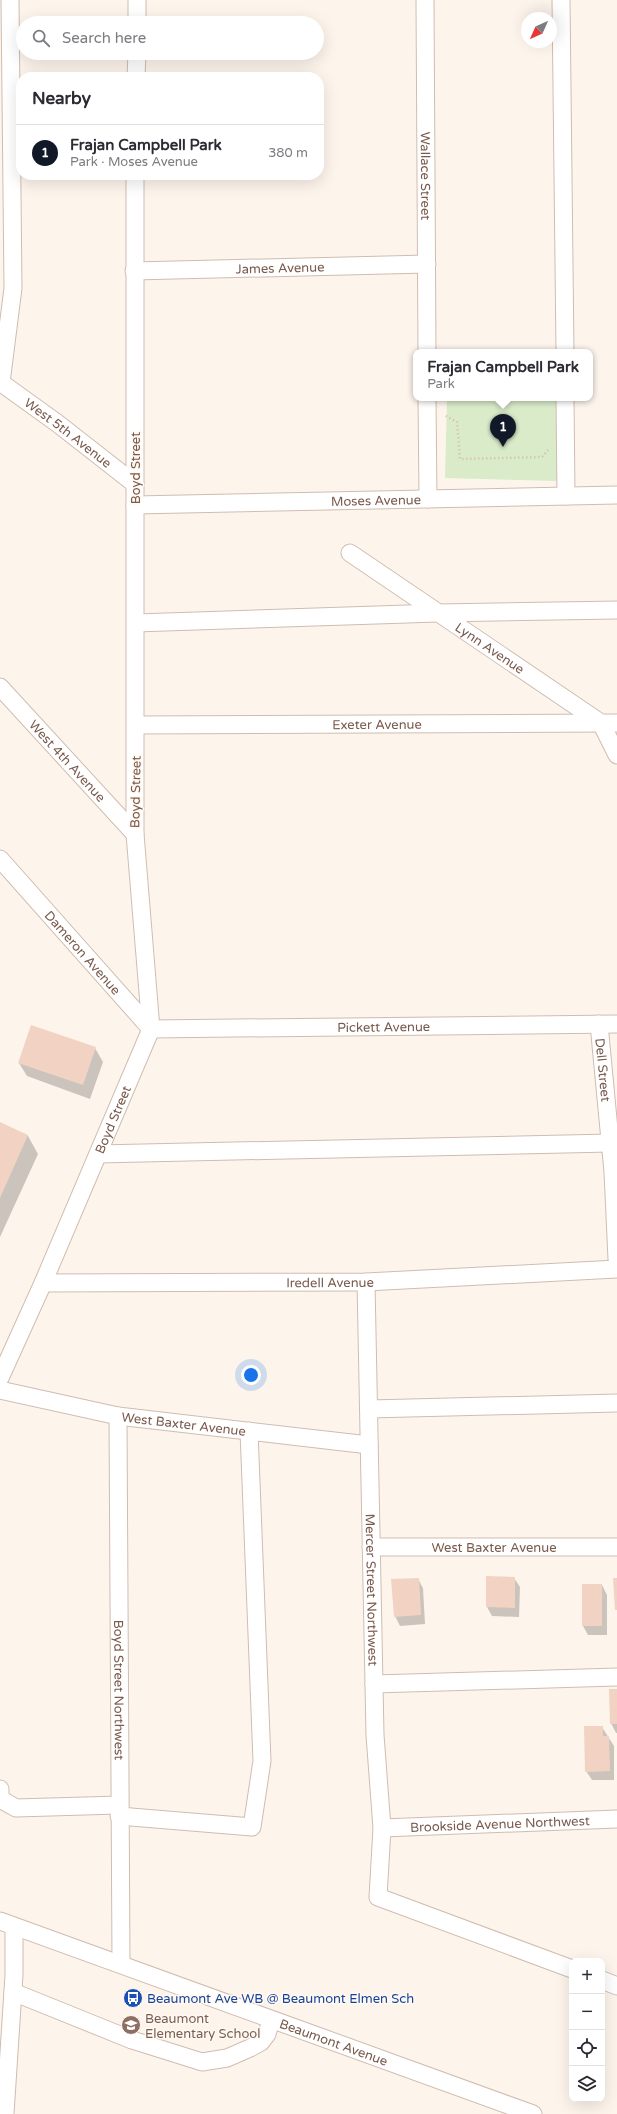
<!DOCTYPE html>
<html lang="en">
<head>
<meta charset="utf-8">
<style>
	body { margin:0; font-family:"Varela Round",sans-serif; background:#f2f2f3; color:#2b2b33 }
	.controls { position:absolute; right:12px; bottom:12px; display:grid; overflow:hidden; border-radius:8px; box-shadow:0 4px 16px #0002 }
	.controls button { width:36px; height:36px; display:grid; place-items:center; padding:0; border:0; border-bottom:1px solid #e1e1e2; background:#fff; color:#2b2b33; font:20px sans-serif }
	.compass { position:absolute; left:521px; top:12px; width:36px; height:36px; border-radius:50%; background:#fff; box-shadow:0 4px 16px #0002; rotate:225deg }
	.you { position:absolute; left:251px; top:1375px; width:14px; height:14px; margin:-10px; border:3px solid #fff; border-radius:50%; background:#1a73e8; box-shadow:0 0 0 6px #1a73e833 }
	.badge { display:grid; place-items:center; width:26px; height:26px; border-radius:50%; background:#111827; color:#fff; font-size:13px; font-weight:700 }
	.pin { position:absolute; translate:-50% -33px; filter:drop-shadow(0 1px 2px #0008) }
	.pin::after { content:''; position:absolute; top:21px; width:14px; height:12px; background:inherit; clip-path:polygon(0 0,100% 0,50% 100%) }
	.popup { position:absolute; left:413px; top:349px; width:180px; height:52px; box-sizing:border-box; display:grid; place-content:center; border-radius:8px; background:#fff; filter:drop-shadow(0 1px 3px #0005); font-size:13px; white-space:nowrap; color:#7c7c81 }
	.popup b { font-size:15px; color:#2b2b33 }
	.popup::after { content:''; position:absolute; left:50%; top:100%; margin-left:-8px; border:8px solid transparent; border-top-color:#fff }
	.list { margin:0; padding:0; list-style:none }
	h2 { display:flex; justify-content:space-between; align-items:center; height:52px; margin:0; padding:0 16px; font-size:17px }
	h2 small { font-size:13px; font-weight:400; color:#7c7c81 }
	.list li { display:grid; grid-template-columns:26px 1fr auto; gap:12px; align-items:center; box-sizing:border-box; height:56px; padding:0 16px; border-top:1px solid #e1e1e2 }
	.list b { display:block; font-size:15px; white-space:nowrap }
	.list p { margin:0; font-size:13px; white-space:nowrap; color:#7c7c81 }
	.list em { font-size:13px; font-style:normal; color:#7c7c81 }
	.icon { flex:none; width:22px; height:22px; fill:none; stroke:currentColor; stroke-width:2; stroke-linecap:round; stroke-linejoin:round }
	.map { position:relative; flex:none; width:617px; height:2114px; overflow:hidden }
	.search { position:absolute; background:#fff; box-shadow:0 4px 16px #0002; left:16px; top:16px; width:308px; height:44px; display:flex; align-items:center; gap:10px; box-sizing:border-box; padding:0 14px; border-radius:22px; color:#7c7c81; font-size:15px }
	.panel { position:absolute; background:#fff; box-shadow:0 4px 16px #0002; left:16px; top:72px; width:308px; height:108px; border-radius:16px }
	.map>svg:first-child { display:block }
	.green { fill:#d9ebc9 }
	.shadow { fill:#0003 }
	.building { fill:#f2d3c3 }
	.lines { fill:none; stroke-linecap:round; stroke-linejoin:round }
	.minor-casing { stroke:#d0bcb0; stroke-width:19 }
	.path { stroke:#d8b6a5; stroke-width:2.5; stroke-dasharray:1 3; stroke-linecap:butt }
	.minor { stroke:#fff; stroke-width:17 }
	.labels { text-anchor:middle; stroke-width:3; stroke-linejoin:round; paint-order:stroke }
	.street-label { font-size:13px; fill:#795a4d; stroke:#fff9f2 }
	.transit-label { font-size:13px; fill:#164399; stroke:#fff9f2; text-anchor:start }
	.education-label { font-size:13px; fill:#785e54; stroke:#fff9f2; text-anchor:start }
</style>
</head>
<body>
<div class="map">
<svg width="617" height="2114" viewBox="0 0 617 2114">
	<rect width="100%" height="100%" fill="#fdf5ec"/>
	<path class="green" d="M447,398H561L559,481L445,478Z"/>
	<g class="shadow">
		<path d="M95,1048L103,1062L90,1099L27,1076L19,1063Z"/>
		<path d="M0,1124L28,1136L38,1154L0,1237Z"/>
		<path d="M514,1578L520,1587L519,1617L492,1616L487,1607Z"/>
		<path d="M418,1579L423,1588L425,1624L400,1626L395,1616Z"/>
		<path d="M602,1585L607,1595V1635H588L583,1626Z"/>
		<path d="M617,1690V1733H616L611,1723Z"/>
		<path d="M602,1727L614,1746V1780H592L586,1771Z"/>
	</g>
	<g class="building">
		<path d="M31,1025L96,1047L83,1085L18,1063Z"/>
		<path d="M0,1122L28,1135L0,1198Z"/>
		<path d="M486,1576L515,1577V1608L486,1607Z"/>
		<path d="M419,1578L421,1615L394,1617L391,1579Z"/>
		<path d="M613,1578H617V1610H615Z"/>
		<rect x="582" y="1584" width="20" height="42"/>
		<path d="M609,1689H617V1724H610Z"/>
		<path d="M584,1726H603V1736H609L610,1771L585,1772Z"/>
	</g>
	<g class="lines">
		<defs>
			<g id="minor">
				<path d="M137,0V23"/>
				<path id="s1" d="M425,0L427,352"/>
				<path d="M561,0L565,352"/>
				<path d="M136,77L137,53"/>
				<path id="s2" d="M134,271L427,264"/>
				<path id="s3" d="M0,382L57,423L135,484"/>
				<path d="M1,383L13,288L10,0"/>
				<path d="M427,398L428,499"/>
				<path d="M565,398L566,496"/>
				<path id="s4" d="M135,505L617,495"/>
				<path id="s5" d="M350,553L601,723L617,755"/>
				<path d="M136,623L438,613L617,610"/>
				<path id="s6" d="M0,687L135,834"/>
				<path id="s7" d="M136,725L617,723"/>
				<path id="s8" d="M0,859L151,1029L617,1024"/>
				<path id="s9" d="M599,1024L613,1172L617,1259"/>
				<path d="M98,1154L610,1143"/>
				<path id="s10" d="M366,1282L375,1735L382,1828L378,1897L572,1969"/>
				<path id="s11" d="M43,1283L366,1282L617,1269"/>
				<path id="s12" d="M0,1378L43,1283L151,1029L135,834V175"/>
				<path id="s13" d="M0,1390L118,1416L369,1445"/>
				<path d="M369,1409L617,1403"/>
				<path id="s14" d="M118,1416L121,1963"/>
				<path id="s15" d="M371,1547H617"/>
				<path d="M374,1684L617,1677"/>
				<path d="M0,1789V1799L16,1808L119,1805"/>
				<path d="M119,1816L252,1827L262,1761L249,1431"/>
				<path id="s16" d="M382,1828L617,1819"/>
				<path id="s17" d="M0,1921L533,2114"/>
				<path d="M602,1980L617,1986"/>
				<path d="M13,1992L132,2040L202,2062L227,2058L250,2048L261,2042L267,2034L271,2020"/>
				<path d="M5,2114L14,1975V1927"/>
			</g>
		</defs>
		<use href="#minor" class="minor-casing"/>
		<path class="path" d="M446,416L457,422L460,459L542,457L548,450"/>
		<use href="#minor" class="minor"/>
	</g>
	<defs>
		<symbol id="bus-disc" viewBox="-11 -11 22 22"><circle r="9.5" fill="#1a4fb4" stroke="#fff9f2"/><path d="M-5-6H5V4H4V6H2V4H-2V6H-4V4H-5ZM-3.5-4V0h7V-4ZM-3.5 1.2v1.5H-2V1.2ZM2 1.2v1.5H3.5V1.2Z" fill="#fff"/></symbol>
		<symbol id="school-disc" viewBox="-11 -11 22 22"><circle r="9.5" fill="#8d6e63" stroke="#fff9f2"/><path d="M0-5L7-2L0 1L-7-2ZM-4 1L0 2.5L4 1V4Q0 6-4 4Z" fill="#fff"/></symbol>
	</defs>
	<g fill-rule="evenodd">
		<use href="#bus-disc" x="122" y="1987" width="22" height="22"/>
		<use href="#school-disc" x="120" y="2014" width="22" height="22"/>
	</g>
	<g class="labels">
		<g class="street-label">
			<text dy="5" stroke="none"><textPath href="#s1" startOffset="176">Wallace Street</textPath></text>
			<text dy="5" stroke="none"><textPath href="#s2" startOffset="146">James Avenue</textPath></text>
			<text dy="5" stroke="none"><textPath href="#s3" startOffset="85">West 5th Avenue</textPath></text>
			<text transform="translate(135 468) rotate(-90)" y="5">Boyd Street</text>
			<text dy="5" stroke="none"><textPath href="#s4" startOffset="241">Moses Avenue</textPath></text>
			<text dy="5" stroke="none"><textPath href="#s5" startOffset="169">Lynn Avenue</textPath></text>
			<text dy="5" stroke="none"><textPath href="#s7" startOffset="241">Exeter Avenue</textPath></text>
			<text dy="5" stroke="none"><textPath href="#s6" startOffset="100">West 4th Avenue</textPath></text>
			<text transform="translate(135 792) rotate(-89)" y="5">Boyd Street</text>
			<text dy="5" stroke="none"><textPath href="#s8" startOffset="125">Dameron Avenue</textPath></text>
			<text dy="5" stroke="none"><textPath href="#s8" startOffset="460">Pickett Avenue</textPath></text>
			<text dy="5" stroke="none"><textPath href="#s9" startOffset="46">Dell Street</textPath></text>
			<text dy="5" stroke="none"><textPath href="#s12" startOffset="282">Boyd Street</textPath></text>
			<text dy="5" stroke="none"><textPath href="#s11" startOffset="287">Iredell Avenue</textPath></text>
			<text dy="5" stroke="none"><textPath href="#s13" startOffset="187">West Baxter Avenue</textPath></text>
			<text dy="5" stroke="none"><textPath href="#s15" startOffset="123">West Baxter Avenue</textPath></text>
			<text dy="5" stroke="none"><textPath href="#s10" startOffset="308">Mercer Street Northwest</textPath></text>
			<text dy="5" stroke="none"><textPath href="#s14" startOffset="274">Boyd Street Northwest</textPath></text>
			<text dy="5" stroke="none"><textPath href="#s16" startOffset="118">Brookside Avenue Northwest</textPath></text>
			<text dy="5" stroke="none"><textPath href="#s17" startOffset="355">Beaumont Avenue</textPath></text>
		</g>
		<g class="transit-label">
			<text x="147" y="2003">Beaumont Ave WB @ Beaumont Elmen Sch</text>
		</g>
		<g class="education-label">
			<text x="145" y="2023">Beaumont<tspan x="145" dy="15">Elementary School</tspan></text>
		</g>
	</g>
</svg>
<div class="controls">
<button>+</button>
<button>−</button>
<button><svg class="icon" aria-label="locate" viewBox="0 0 24 24"><circle cx="12" cy="12" r="6"/><path d="M12 2v4M12 18v4M2 12h4M18 12h4"/></svg></button>
<button><svg class="icon" aria-label="layers" viewBox="0 0 24 24"><path d="M12 4l9 5-9 5-9-5zM3 14l9 5 9-5"/></svg></button>
</div>
<svg class="compass" viewBox="-18 -18 36 36"><path d="M0-13l5 13h-10z" fill="#e53935"/><path d="M0 13l5-13h-10z" fill="#7c7c81"/></svg>
<div class="you"></div>
<div class="pin badge" style="left:503px;top:447px">1</div>
<div class="popup"><b>Frajan Campbell Park</b>Park</div>
<div class="search"><svg class="icon" aria-label="search" viewBox="0 0 24 24"><circle cx="10" cy="10" r="6"/><path d="M15 15l6 6"/></svg>Search here</div>
<section class="panel">
<h2>Nearby<small></small></h2>
<ul class="list">
<li><span class="badge">1</span><div><b>Frajan Campbell Park</b><p>Park · Moses Avenue</p></div><em>380 m</em></li>
</ul>
</section>
</div>
</body>
</html>
